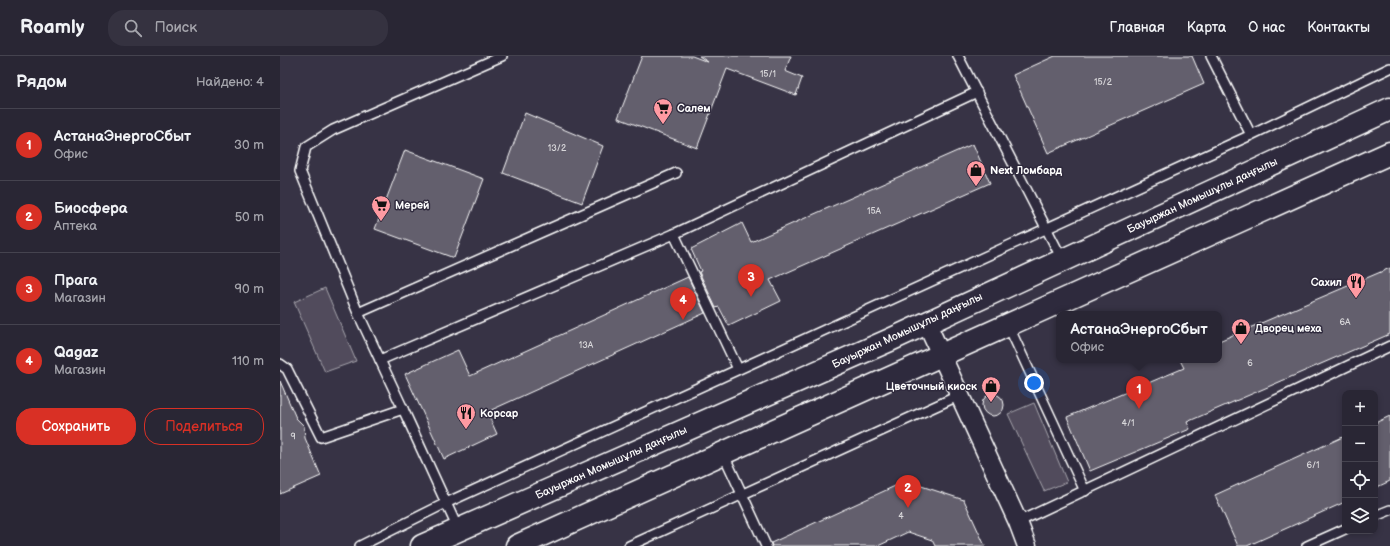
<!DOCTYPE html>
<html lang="ru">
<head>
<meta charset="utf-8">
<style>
	body { margin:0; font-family:"Balsamiq Sans",sans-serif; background:#353240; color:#f1f3f6 }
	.controls { position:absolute; right:12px; bottom:12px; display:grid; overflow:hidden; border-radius:8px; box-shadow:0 2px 6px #0003 }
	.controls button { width:36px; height:36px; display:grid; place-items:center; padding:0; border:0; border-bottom:1px solid #45434f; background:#292634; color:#f1f3f6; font:20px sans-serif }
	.you { position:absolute; left:754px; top:327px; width:14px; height:14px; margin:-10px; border:3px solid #fff; border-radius:50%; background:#1a73e8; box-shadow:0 0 0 6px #1a73e833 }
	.badge { display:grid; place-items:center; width:26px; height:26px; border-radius:50%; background:#d93025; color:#fff; font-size:13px; font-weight:700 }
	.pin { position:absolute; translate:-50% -33px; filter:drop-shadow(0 1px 2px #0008) }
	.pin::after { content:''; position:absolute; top:21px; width:14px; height:12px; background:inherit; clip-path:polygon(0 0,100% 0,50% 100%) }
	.popup { position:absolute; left:776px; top:255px; width:166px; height:52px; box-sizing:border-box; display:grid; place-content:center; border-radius:8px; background:#292634; filter:drop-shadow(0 1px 3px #0005); font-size:13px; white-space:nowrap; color:#a5a5ac }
	.popup b { font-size:15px; color:#f1f3f6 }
	.popup::after { content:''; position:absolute; left:50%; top:100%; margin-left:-8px; border:8px solid transparent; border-top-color:#292634 }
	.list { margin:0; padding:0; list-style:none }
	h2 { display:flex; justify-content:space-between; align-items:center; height:52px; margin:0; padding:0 16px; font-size:17px }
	h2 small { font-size:13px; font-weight:400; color:#a5a5ac }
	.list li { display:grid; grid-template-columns:26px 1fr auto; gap:12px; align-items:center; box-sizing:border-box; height:72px; padding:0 16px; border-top:1px solid #45434f }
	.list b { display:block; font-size:15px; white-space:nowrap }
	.list p { margin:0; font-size:13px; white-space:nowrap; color:#a5a5ac }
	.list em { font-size:13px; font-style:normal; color:#a5a5ac }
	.actions { display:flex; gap:8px; padding:12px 16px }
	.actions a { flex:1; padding:9px 0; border:1px solid #d93025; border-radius:16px; text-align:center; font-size:14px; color:#d93025 }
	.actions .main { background:#d93025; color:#fff }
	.icon { flex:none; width:22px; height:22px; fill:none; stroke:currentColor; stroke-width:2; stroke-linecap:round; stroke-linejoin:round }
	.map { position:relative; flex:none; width:1110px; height:490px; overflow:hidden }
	header { display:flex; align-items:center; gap:24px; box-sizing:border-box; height:56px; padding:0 20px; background:#292634; border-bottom:1px solid #45434f }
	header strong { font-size:19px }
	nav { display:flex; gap:22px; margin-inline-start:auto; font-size:14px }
	.search { width:280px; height:36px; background:#353240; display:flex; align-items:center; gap:10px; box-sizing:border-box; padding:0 14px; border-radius:16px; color:#a5a5ac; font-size:15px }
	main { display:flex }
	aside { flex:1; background:#292634 }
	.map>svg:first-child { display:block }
	.green { fill:#514c5c; stroke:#a8a6ae }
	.building { fill:#635f6d; stroke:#fff }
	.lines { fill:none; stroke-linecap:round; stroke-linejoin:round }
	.service-casing { stroke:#fff; stroke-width:12 }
	.minor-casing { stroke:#fff; stroke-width:21 }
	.secondary-casing { stroke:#fff; stroke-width:25 }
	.service { stroke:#2f2a3d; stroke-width:9 }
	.minor { stroke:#2f2a3d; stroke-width:18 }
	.secondary { stroke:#2f2a3d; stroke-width:22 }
	.labels { text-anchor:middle; stroke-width:3; stroke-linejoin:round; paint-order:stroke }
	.number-label { font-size:9px; fill:#d8d7da }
	.poi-label { font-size:11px; font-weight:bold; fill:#fff; stroke:#2f2a3d; text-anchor:start }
	.street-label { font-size:11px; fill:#fff; stroke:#2f2a3d }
</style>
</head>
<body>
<header>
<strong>Roamly</strong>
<div class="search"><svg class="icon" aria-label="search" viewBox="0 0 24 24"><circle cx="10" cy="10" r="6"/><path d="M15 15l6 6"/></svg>Поиск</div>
<nav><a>Главная</a><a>Карта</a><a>О нас</a><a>Контакты</a></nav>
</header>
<main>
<aside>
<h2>Рядом<small>Найдено: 4</small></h2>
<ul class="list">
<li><span class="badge">1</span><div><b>АстанаЭнергоСбыт</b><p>Офис</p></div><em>30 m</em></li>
<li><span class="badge">2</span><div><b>Биосфера</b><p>Аптека</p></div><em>50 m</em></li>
<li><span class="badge">3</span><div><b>Прага</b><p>Магазин</p></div><em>90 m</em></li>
<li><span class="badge">4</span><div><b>Qagaz</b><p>Магазин</p></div><em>110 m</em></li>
</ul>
<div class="actions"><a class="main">Сохранить</a><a>Поделиться</a></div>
</aside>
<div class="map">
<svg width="1110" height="490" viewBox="0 0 1110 490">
	<rect width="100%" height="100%" fill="#373345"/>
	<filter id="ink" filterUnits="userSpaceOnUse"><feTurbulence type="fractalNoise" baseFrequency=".025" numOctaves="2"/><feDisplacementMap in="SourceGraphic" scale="8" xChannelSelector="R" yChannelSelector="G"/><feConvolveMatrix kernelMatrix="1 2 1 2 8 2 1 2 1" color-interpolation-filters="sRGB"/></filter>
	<g filter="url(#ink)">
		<g class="green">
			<path d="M45,232L76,305L45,316L14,246Z"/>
			<path d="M754,347L787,426L764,435L728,358Z"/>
		</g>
		<g class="building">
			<path d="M362,0H412L428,6L419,0H511L505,15L522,22L516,39L447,13L417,92L338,62Z"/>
			<path d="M775,0H912L924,28L768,97L733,19Z"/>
			<path d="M245,57L323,90L302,147L223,117Z"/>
			<path d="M693,88L710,127L490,224L501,245L449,270L439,251L436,252L419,216L421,215L411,193L462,167L471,186Z"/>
			<path d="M125,94L204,123L174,202L95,173Z"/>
			<path d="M1110,212V278L907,366L910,373L810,415L787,361L904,312L900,304H939V285Z"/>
			<path d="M408,221L425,257L207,356L217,378L164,403L125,318L178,294L190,320Z"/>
			<path d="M0,325L16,362L24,370L25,382L41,420L0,438Z"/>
			<circle cx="713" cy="349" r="11"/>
			<path d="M1110,360V425L1095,432V367Z"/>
			<path d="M1065,380V446L967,490H958L935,439Z"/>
			<path d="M626,425L684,444L705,490H655L652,484L628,476L598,490H492L491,487Z"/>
		</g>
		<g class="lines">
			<defs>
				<g id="service">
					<path d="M678,0L782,203"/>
					<path d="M931,0L971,79"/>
					<path d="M394,178L458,313"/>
					<path d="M78,257L396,117"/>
					<path d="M728,269L805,435"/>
					<path d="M100,304L394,178L697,36"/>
					<path d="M0,308L7,313L41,381L123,353L178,473"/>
					<path d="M123,353L78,257L20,115L26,91L53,74L222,0"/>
					<path d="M443,397L486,490"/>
					<path d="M1095,460L1110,454"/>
					<path d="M738,466L1110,290"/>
					<path d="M80,490L166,447L971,79L1110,12"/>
					<path d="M349,490L680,339"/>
					<path d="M1027,490L1065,473"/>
				</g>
				<path id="minor" d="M646,266L738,466L747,490"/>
				<g id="secondary">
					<path d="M142,490L610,284L1110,53"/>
					<path d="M237,490L1110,97"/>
				</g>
			</defs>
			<use href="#service" class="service-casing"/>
			<use href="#minor" class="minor-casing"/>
			<use href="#secondary" class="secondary-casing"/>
			<use href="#service" class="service"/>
			<use href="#minor" class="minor"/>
			<use href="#secondary" class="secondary"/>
		</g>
	</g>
	<defs>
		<symbol id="supermarket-pin" viewBox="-11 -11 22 30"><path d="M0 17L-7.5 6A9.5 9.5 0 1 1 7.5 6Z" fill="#ff9aa2" stroke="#2f2a3d"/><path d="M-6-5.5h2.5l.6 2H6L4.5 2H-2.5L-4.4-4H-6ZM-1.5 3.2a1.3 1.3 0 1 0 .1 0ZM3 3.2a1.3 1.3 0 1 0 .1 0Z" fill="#111"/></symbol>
		<symbol id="shop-pin" viewBox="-11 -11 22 30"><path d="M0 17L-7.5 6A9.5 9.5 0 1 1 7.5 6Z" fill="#ff9aa2" stroke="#2f2a3d"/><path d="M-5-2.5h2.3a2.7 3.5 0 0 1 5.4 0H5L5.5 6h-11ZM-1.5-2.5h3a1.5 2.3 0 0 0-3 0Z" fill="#111"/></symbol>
		<symbol id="restaurant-pin" viewBox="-11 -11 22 30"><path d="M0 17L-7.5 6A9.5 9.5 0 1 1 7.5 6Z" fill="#ff9aa2" stroke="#2f2a3d"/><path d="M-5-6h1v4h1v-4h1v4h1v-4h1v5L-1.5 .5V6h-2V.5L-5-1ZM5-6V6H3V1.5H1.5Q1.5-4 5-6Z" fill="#111"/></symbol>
	</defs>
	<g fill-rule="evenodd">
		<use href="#supermarket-pin" x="372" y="41" width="22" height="30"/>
		<use href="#shop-pin" x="685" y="103" width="22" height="30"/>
		<use href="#supermarket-pin" x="90" y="138" width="22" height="30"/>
		<use href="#restaurant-pin" x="1065" y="215" width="22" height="30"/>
		<use href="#shop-pin" x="950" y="261" width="22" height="30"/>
		<use href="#shop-pin" x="700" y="319" width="22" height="30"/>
		<use href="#restaurant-pin" x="175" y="346" width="22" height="30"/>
	</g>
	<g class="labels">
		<g class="number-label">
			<text x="488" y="21">15/1</text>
			<text x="823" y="29">15/2</text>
			<text x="277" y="95">13/2</text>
			<text x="594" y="158">15А</text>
			<text x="1065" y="269">6А</text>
			<text x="306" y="292">13А</text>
			<text x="970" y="310">6</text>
			<text x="848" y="370">4/1</text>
			<text x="13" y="383">9</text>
			<text x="1033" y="412">6/1</text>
			<text x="621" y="463">4</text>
		</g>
		<g class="poi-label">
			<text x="397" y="56">Салем</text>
			<text x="710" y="118">Next Ломбард</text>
			<text x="115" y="153">Мерей</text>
			<text x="1062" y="230" text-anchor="end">Сахил</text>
			<text x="975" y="276">Дворец меха</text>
			<text x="697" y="334" text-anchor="end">Цветочный киоск</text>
			<text x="200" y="361">Корсар</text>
		</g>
		<g class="street-label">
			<text transform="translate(922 139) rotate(-25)" y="4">Бауыржан Момышұлы даңғылы</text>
			<text transform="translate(627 274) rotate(-25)" y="4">Бауыржан Момышұлы даңғылы</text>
			<text transform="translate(331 406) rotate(-24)" y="4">Бауыржан Момышұлы даңғылы</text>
		</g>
	</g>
</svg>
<div class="controls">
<button>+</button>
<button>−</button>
<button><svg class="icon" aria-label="locate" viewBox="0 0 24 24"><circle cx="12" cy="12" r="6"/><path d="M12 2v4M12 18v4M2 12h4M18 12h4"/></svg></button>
<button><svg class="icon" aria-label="layers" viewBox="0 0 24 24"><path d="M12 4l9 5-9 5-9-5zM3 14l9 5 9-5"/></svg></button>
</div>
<div class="you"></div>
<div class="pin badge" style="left:859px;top:353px">1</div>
<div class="popup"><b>АстанаЭнергоСбыт</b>Офис</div>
<div class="pin badge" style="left:628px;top:452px">2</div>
<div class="pin badge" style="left:471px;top:241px">3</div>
<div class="pin badge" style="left:403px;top:264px">4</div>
</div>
</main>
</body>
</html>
